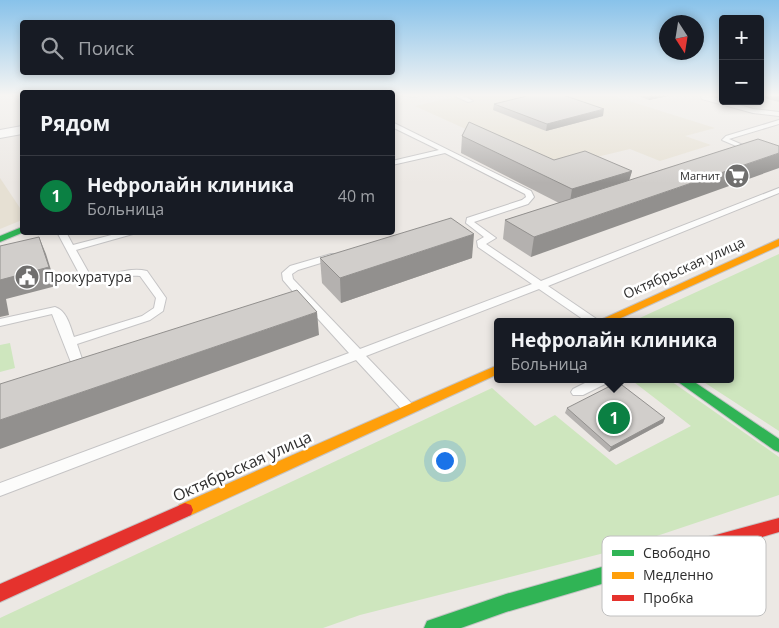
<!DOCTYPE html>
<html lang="ru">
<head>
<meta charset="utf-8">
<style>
	body { margin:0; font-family:"Open Sans",sans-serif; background:#20242c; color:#f1f3f6 }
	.controls { position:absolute; right:15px; top:15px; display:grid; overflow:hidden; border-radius:5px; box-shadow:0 2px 8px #0003 }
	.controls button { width:45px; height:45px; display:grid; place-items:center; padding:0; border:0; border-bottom:1px solid #363941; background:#171b24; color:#f1f3f6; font:25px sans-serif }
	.compass { position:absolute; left:659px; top:15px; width:45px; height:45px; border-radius:50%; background:#171b24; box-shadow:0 2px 8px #0003; rotate:168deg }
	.you { position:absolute; left:444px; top:460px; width:18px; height:18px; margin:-12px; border:4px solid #fff; border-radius:50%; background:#1a73e8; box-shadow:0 0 0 8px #1a73e833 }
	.badge { display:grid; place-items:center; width:32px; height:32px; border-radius:50%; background:#0b8043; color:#fff; font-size:16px; font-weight:700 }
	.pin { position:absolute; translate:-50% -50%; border:2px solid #fff; box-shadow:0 1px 5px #0006 }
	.popup { position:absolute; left:494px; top:318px; width:240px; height:65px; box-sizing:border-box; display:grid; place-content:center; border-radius:5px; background:#171b24; filter:drop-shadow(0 1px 4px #0005); font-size:16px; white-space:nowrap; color:#9ea1a6 }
	.popup b { font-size:19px; color:#f1f3f6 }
	.popup::after { content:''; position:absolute; left:50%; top:100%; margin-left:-10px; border:10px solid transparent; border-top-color:#171b24 }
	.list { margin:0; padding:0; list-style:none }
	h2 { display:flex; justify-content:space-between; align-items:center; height:65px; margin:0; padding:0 20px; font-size:21px }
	h2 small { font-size:16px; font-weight:400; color:#9ea1a6 }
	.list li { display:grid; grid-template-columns:32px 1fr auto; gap:15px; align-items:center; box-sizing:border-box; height:80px; padding:0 20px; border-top:1px solid #363941 }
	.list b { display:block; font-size:19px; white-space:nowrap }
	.list p { margin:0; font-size:16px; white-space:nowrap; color:#9ea1a6 }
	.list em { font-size:16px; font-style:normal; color:#9ea1a6 }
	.icon { flex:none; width:28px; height:28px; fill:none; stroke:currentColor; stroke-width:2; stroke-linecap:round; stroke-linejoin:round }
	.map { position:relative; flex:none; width:779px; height:628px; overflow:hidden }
	.search { position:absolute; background:#171b24; box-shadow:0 2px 8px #0003; left:20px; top:20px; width:375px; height:55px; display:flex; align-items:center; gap:12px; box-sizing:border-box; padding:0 18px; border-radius:5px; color:#9ea1a6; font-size:19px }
	.panel { position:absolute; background:#171b24; box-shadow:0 2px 8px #0003; left:20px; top:90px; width:375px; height:145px; border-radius:5px }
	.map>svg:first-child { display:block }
	.education { fill:#e6e0d3 }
	.green { fill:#cee6be }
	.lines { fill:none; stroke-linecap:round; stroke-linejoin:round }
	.lane-casing { stroke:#c5c4c5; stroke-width:2 }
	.street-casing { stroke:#c5c4c5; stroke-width:2 }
	.fast-casing { stroke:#c5c4c5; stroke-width:2 }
	.slow-casing { stroke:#c5c4c5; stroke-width:2 }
	.jam-casing { stroke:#c5c4c5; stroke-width:2 }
	.lane { fill:#fcfcfb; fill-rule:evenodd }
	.street { fill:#fcfcfb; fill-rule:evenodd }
	.fast { fill:#30b455; fill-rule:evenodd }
	.slow { fill:#ff9f0a; fill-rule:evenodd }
	.jam { fill:#e5322d; fill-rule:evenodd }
	.wall { fill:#b4b1af }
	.shaded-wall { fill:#92908e }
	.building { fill:#d1cecb; stroke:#92908e }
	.labels { text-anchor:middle; stroke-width:5; stroke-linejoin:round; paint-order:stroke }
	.far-poi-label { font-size:11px; fill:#2e2e2e; stroke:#fff; text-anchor:end }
	.street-label { font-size:14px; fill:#2e2e2e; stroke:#fff }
	.poi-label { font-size:14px; fill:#2e2e2e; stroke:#fff; text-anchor:start }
	.near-street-label { font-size:16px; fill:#2e2e2e; stroke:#fff }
	.key { fill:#fff; stroke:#c0c0c0; stroke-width:1 }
	.key-label { font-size:14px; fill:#2e2e2e }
</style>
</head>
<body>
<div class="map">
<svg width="779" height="628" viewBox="0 0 779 628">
	<rect width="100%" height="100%" fill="#ece8e4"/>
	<g class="education">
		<path d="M464,95H610L715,128L685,136L711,145L660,161L630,149L551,168L415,106Z"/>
		<path d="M0,178L22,211V220L0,229Z"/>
	</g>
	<g class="green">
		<path d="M779,254V431L699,379H730V322H631Z"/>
		<path d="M10,343L15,368L0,372V345Z"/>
		<path d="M630,379H668L779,457V495L612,551L360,615L323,628H0V618L492,388L535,426L555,415L616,465L691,426Z"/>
	</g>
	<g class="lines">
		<defs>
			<g id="lane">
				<path d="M397,95H419L416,97Z"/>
				<path d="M453,95H462L473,101L468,102Z"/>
				<path d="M700,95H706L753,109L779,112V116L753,113L702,99Z"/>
				<path d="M779,120V124L729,139L752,149V151H748L722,140L726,136Z"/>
				<path d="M392,122L531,191L534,197L528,204L474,222L496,238L486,244L541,281L779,188V193L548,286L601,322H587L539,289L366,356L414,406L416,409L414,412L409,414L404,412L356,360L0,496V483L349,353L300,299L288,302L283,299L284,297L295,294L283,280L282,273L290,266L331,254H337L339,256L337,258L298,270L292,274L293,279L360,349L532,284L478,247L477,241L484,237L466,223L467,218L522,200L526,197L525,194L445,153L392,165V161L439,150L392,127Z"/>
				<path d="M57,232H66L73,245L123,232H140L76,250L90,275C109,278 127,266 147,271L166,298L163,311L150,320L77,344L84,365L82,368H74L72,365L52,314L0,326V319L55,307C67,311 70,326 74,337L142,316L154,308L156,298L140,276C120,274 103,284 82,279Z"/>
				<path d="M593,379H610L609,382L583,395H573L571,392L573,389Z"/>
			</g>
			<path id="street" d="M22,126V134L0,138V130Z"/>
			<g id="fast">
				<path d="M22,227L24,232L0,242V236Z"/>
				<path d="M674,379H690L779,439V452L774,450Z"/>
				<path d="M690,542L696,544L699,550L696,556L690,558L506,612L461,628H424L427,621L506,594Z"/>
			</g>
			<g id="slow">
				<path d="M779,239V246L612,322H596Z"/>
				<path d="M498,365V374L191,515L185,517L179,515L177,510L179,505Z"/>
			</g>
			<g id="jam">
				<path d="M185,503L191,505L193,510L191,515L0,602V584Z"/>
				<path d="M779,518V532L690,558L684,556L681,550L684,544L690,542Z"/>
			</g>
		</defs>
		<use href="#lane" class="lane-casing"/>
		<use href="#street" class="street-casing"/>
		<use href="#fast" class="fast-casing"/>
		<use href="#slow" class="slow-casing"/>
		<use href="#jam" class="jam-casing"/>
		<use href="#lane" class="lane"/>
		<use href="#street" class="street"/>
		<use href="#fast" class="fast"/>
		<use href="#slow" class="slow"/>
		<use href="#jam" class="jam"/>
	</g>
	<g class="wall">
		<path d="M636,95H673L649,100Z"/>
		<path d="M760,95H779V102L760,97Z"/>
		<path d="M494,104L603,116L546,131L493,110Z"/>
		<path d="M462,136L554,160L632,171L629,180L531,257L503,239L505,220L559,203L461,153Z"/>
		<path d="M320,258H472L341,303L322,283Z"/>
		<path d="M567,408L665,418L663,423L609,452L565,413Z"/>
	</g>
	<g class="shaded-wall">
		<path d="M650,95H673L649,100Z"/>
		<path d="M604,109L603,116L546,131L547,124Z"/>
		<path d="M779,153V168L531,257L534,237Z"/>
		<path d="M632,171L627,188L569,208L572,189Z"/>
		<path d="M474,234L472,258L341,303L340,278Z"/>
		<path d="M39,237L46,254L56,286L6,299L9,315L0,317V280Z"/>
		<path d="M317,312L319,335L0,449V420Z"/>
		<path d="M665,418L663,423L609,452L611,447Z"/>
	</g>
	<g class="building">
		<path d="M531,95H563L604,109L547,124L494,104Z"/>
		<path d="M469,122L554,160L585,151L632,171L572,189L462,136Z"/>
		<path d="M758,139L779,146V153L534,237L505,220Z"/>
		<path d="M451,218L474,234L340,278L320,258Z"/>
		<path d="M39,237L49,267L0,280V246Z"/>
		<path d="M297,290L317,312L0,420V384Z"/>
		<path d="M618,382L665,418L611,447L567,408Z"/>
	</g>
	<linearGradient id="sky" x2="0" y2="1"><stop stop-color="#88c2ea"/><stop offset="0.52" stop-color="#f6f5f3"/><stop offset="1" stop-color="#f6f5f3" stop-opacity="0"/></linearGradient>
	<rect width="779" height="183" fill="url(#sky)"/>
	<defs>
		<symbol id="supermarket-disc" viewBox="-11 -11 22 22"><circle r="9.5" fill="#706f6e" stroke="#fff"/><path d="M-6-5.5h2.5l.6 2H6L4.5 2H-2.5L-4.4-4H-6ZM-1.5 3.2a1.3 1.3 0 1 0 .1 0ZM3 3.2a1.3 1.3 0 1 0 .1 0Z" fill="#fff"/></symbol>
		<symbol id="civic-disc" viewBox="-11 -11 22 22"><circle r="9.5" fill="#706f6e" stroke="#fff"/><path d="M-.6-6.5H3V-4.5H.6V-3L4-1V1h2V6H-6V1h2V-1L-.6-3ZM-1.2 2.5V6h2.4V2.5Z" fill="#fff"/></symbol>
	</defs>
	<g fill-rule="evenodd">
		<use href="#supermarket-disc" x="723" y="162" width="28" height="28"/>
		<use href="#civic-disc" x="13" y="263" width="28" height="28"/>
	</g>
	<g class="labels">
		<g class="far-poi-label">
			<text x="720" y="180">Магнит</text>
		</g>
		<g class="street-label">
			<text transform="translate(684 268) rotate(-24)" y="5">Октябрьская улица</text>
		</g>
		<g class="poi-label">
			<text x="44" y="282">Прокуратура</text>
		</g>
		<g class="near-street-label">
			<text transform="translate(242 466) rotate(-24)" y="6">Октябрьская улица</text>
		</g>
	</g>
	<rect x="602" y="536" width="164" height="80" rx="8" class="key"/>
	<rect x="612" y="550" width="22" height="6" fill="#30b455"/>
	<rect x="612" y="572" width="22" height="7" fill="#ff9f0a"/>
	<rect x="612" y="595" width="22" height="6" fill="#e5322d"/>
	<g class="key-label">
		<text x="643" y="558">Свободно</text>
		<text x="643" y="580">Медленно</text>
		<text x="643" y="603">Пробка</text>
	</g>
</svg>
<div class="controls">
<button>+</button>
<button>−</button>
</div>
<svg class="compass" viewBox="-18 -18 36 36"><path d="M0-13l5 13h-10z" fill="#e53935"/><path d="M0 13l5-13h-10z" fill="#9ea1a6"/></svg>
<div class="you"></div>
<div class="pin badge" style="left:614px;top:418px">1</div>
<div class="popup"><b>Нефролайн клиника</b>Больница</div>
<div class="search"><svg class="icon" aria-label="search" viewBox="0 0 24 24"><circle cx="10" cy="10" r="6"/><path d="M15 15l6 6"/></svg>Поиск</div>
<section class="panel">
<h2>Рядом<small></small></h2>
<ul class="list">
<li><span class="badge">1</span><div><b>Нефролайн клиника</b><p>Больница</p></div><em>40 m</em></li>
</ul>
</section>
</div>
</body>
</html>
